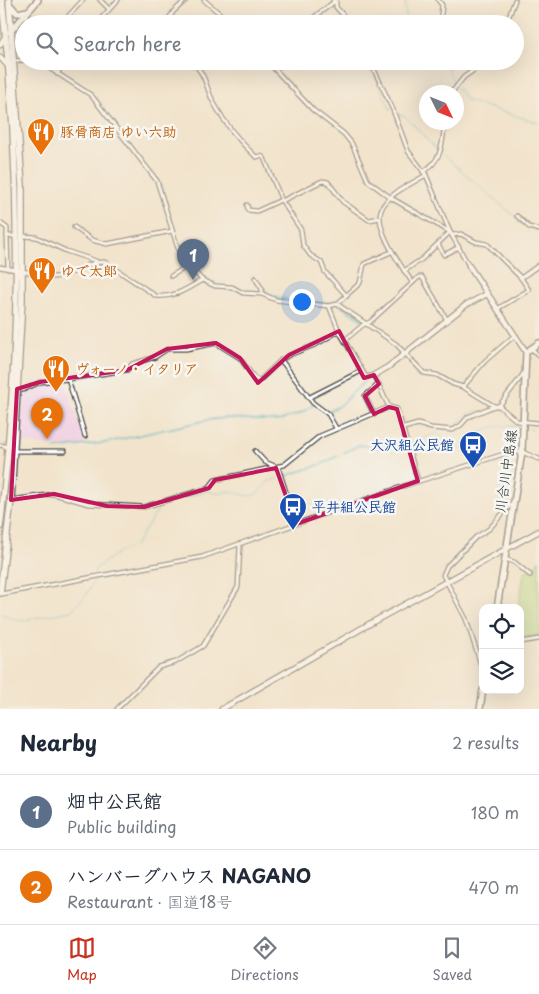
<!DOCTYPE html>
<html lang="en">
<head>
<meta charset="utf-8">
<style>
	body { margin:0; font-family:"Playpen Sans","Klee One",sans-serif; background:#f2f2f3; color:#1f2937 }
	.controls { position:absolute; right:15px; bottom:15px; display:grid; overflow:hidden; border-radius:10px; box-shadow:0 5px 20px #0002 }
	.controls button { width:45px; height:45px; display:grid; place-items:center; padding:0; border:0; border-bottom:1px solid #e0e1e3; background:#fff; color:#1f2937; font:25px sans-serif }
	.compass { position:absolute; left:419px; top:85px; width:45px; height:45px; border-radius:50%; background:#fff; box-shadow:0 5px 20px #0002; rotate:133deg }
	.you { position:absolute; left:301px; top:301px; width:18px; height:18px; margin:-12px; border:4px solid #fff; border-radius:50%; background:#1a73e8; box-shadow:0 0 0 8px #1a73e833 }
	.badge { display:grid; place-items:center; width:32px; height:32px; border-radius:50%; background:#c8321e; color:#fff; font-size:16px; font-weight:700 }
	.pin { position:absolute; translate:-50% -41px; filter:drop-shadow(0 1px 2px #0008) }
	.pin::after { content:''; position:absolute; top:26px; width:18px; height:15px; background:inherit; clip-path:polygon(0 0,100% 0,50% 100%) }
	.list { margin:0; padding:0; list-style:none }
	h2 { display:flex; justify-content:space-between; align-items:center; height:65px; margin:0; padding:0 20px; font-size:21px }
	h2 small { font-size:16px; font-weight:400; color:#747a83 }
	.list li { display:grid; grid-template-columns:32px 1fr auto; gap:15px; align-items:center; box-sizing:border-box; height:75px; padding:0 20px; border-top:1px solid #e0e1e3 }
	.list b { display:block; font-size:19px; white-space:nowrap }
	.list p { margin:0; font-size:16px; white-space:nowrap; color:#747a83 }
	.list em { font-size:16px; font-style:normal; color:#747a83 }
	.icon { flex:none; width:28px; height:28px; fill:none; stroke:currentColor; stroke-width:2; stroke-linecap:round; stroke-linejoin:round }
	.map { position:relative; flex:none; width:539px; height:709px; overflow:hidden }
	.search { position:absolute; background:#fff; box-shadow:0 5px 20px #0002; left:15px; right:15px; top:15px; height:55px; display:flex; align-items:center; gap:12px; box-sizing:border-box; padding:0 18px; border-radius:28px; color:#747a83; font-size:19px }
	.sheet { height:215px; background:#fff }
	nav { display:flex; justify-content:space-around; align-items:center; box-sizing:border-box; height:70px; border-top:1px solid #e0e1e3; background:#fff; font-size:14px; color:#747a83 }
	nav a { display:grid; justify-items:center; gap:2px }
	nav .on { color:#c8321e }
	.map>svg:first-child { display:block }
	.built { fill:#f1d0e2 }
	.green { fill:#b3d983; stroke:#6f8257 }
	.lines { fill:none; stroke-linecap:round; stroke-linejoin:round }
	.stream { stroke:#3eacbc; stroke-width:1 }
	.canal { stroke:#3eacbc; stroke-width:4.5 }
	.minor-casing { stroke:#494743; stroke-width:5.5 }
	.tertiary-casing { stroke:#494743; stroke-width:7 }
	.secondary-casing { stroke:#494743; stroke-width:8 }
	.primary-casing { stroke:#494743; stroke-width:8 }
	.trunk-casing { stroke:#494743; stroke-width:8 }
	.minor { stroke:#fff; stroke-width:3 }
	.tertiary { stroke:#fff; stroke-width:4.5 }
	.secondary { stroke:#fff; stroke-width:5 }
	.primary { stroke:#fff; stroke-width:5 }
	.trunk { stroke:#fff; stroke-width:5.5 }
	.marked { fill:none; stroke:#c2185b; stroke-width:4; stroke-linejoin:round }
	.labels { text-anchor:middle; stroke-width:5; stroke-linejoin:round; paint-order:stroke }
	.food-label { font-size:14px; font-weight:bold; fill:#c56008; stroke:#f6f6f2; text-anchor:start }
	.transit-label { font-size:14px; font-weight:bold; fill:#164399; stroke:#f6f6f2; text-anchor:end }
	.street-label { font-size:14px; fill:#2b2b2b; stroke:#f6f6f2 }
</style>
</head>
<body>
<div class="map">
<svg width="539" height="709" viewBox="0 0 539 709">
	<rect width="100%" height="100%" fill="#f6f6f2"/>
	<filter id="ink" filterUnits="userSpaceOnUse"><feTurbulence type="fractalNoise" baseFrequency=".02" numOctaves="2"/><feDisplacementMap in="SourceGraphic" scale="10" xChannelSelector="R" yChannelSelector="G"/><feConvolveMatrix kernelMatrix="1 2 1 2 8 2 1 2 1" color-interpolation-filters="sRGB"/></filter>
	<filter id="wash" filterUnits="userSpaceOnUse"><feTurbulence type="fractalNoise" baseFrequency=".0096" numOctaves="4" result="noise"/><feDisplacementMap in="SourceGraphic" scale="20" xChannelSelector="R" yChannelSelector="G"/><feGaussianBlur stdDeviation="1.12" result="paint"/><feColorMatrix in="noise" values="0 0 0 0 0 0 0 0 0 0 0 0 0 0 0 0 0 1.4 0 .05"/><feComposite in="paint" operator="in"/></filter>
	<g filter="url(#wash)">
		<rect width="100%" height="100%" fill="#f2e4cc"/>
		<path class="built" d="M65,381L86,445L59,447L20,442L23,392L42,383Z"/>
		<path class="green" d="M539,559V636L520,637V608H518L524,574L527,570H533Z"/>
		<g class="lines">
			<g class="stream">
				<path d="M405,0L406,24"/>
				<path d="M332,6L343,18"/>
				<path d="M20,55L24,56"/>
				<path d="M367,61L391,110"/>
				<path d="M444,61L454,83"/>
				<path d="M50,67L56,70"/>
				<path d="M61,73L75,80"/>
				<path d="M78,82L87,89"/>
				<path d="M457,88L467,101L539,123"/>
				<path d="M89,91L96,97L108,114"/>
				<path d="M395,112L406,117L438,151"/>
				<path d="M443,155L519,220"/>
				<path d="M151,171L162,185L182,255"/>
				<path d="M199,275L220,285"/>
				<path d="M327,412L339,406L365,381"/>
				<path d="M400,413L405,424L420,421L433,426H455L469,414L480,410"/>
				<path d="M528,428L533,430"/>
				<path d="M410,444L438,433L447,443L464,450C471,447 470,443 474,438C485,424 504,425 520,427"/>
				<path d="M54,449L104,443L208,420L226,418L278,421L301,413L313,405"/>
				<path d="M283,477L322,464L359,445L385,448L407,445"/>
				<path d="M94,574L95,569L117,553L135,545L161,505L208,491L218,494L229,491L249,496L257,494L269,481L278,479"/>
				<path d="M1,614L20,621L71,611L86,595L95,579"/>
			</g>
			<g class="canal">
				<path d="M265,292L272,297L286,300"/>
				<path d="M311,303L332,304"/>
				<path d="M344,307L366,321"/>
			</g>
		</g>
	</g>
	<g filter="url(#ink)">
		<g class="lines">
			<defs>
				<g id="minor">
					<path d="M100,0L109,9"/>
					<path d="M204,0L232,24"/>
					<path d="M333,0L334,2L336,1V7L351,24"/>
					<path d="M438,0L442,5L440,24"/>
					<path d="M61,24L83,0"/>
					<path d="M96,24L118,0"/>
					<path d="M165,24L174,11L186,0"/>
					<path d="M305,24L334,2"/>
					<path d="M506,24L515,0"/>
					<path d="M14,61L24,60"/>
					<path d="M38,61L91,95L157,181L180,255L202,280L215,286L232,287L243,293L262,294L276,300L329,306L337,304L360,283L364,264L391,252"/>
					<path d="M191,61C207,74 205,88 215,105C225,124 240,142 256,157L261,156L264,158L282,201L301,230L303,245L310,255L321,262L325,272L347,296"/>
					<path d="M267,61L313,110L344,134L352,144L368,181L391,198L450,232"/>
					<path d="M370,61L393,110L408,151L426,175L450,232L469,266"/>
					<path d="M466,61L471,72"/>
					<path d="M57,74L65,61"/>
					<path d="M452,92L464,77L487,61"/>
					<path d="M423,172C443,160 442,143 445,122"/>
					<path d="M282,201L322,181L328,182L343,202L369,220L380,218"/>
					<path d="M247,205L248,210L257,211L281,200"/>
					<path d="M517,216L529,227L539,230"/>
					<path d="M0,223L7,228V236H15"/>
					<path d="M74,227L92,240L107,244L172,231"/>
					<path d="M452,235L461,234L476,242L487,244L521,278L529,290L497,309"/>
					<path d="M7,236L8,269"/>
					<path d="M23,236L36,237L66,251L96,261"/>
					<path d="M438,244L444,255L459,247"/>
					<path d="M0,267L54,277C73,276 87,261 105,262L156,296C174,298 187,289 202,280"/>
					<path d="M404,271L422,259L450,232"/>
					<path d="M171,276L188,266"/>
					<path d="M255,278L262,289V294"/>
					<path d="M521,278L539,265"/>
					<path d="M412,282C402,267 372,227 382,208C389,193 413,183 426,175"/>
					<path d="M337,304L396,344L424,373L437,375L453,384L463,387L494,406H499L517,421L539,423"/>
					<path d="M329,306L339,331L366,377L374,375L389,407"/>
					<path d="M345,340L363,325L370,322L419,277H422L447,320"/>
					<path d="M531,348L539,356"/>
					<path d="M281,360L289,355L317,344L339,331"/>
					<path d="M68,379L127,370L132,364L155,357L167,349H186L216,343L240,358L255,379L260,380L281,360L313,403L328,414L336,428"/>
					<path d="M463,387L485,361L515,335"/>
					<path d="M17,389L23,390L40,382L68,379L85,436"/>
					<path d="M310,397L361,371"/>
					<path d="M499,406L524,373"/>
					<path d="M374,414L365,396L379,384"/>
					<path d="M404,428L418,424L431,428L453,430L461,425L468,417L494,406"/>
					<path d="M0,445L8,447"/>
					<path d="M14,451H65"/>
					<path d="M255,451L265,462L277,467"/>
					<path d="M278,467L296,524"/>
					<path d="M11,500L54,494L89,504L144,507L209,488L215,480L284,465L320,436L389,407L397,409L418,481"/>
					<path d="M505,559L514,562L530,575"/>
					<path d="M1,594L202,557L407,485L510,452H522L539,459"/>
					<path d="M520,642L539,639"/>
					<path d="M483,671L466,619L443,575L447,566L476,537L489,529L513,502"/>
					<path d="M117,709L159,667L176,662L203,646L238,587L240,545"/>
				</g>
				<g id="tertiary">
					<path d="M0,45L5,37"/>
					<path d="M0,57L8,66"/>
					<path d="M469,266L526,352"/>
					<path d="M374,375L388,367L466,305L487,294"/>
					<path d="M222,709L371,623L539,531"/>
				</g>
				<g id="secondary">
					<path d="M497,608L522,452L526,352L539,343"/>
					<path d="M480,709L483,690"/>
				</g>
				<g id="primary">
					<path d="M10,5L17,13L27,11"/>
					<path d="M10,32L38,0"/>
				</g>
				<g id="trunk">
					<path d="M0,527C21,353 22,174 2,0"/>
					<path d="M0,593L11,500L22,300V185L9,0"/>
				</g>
			</defs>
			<use href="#minor" class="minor-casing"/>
			<use href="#tertiary" class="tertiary-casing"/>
			<use href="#secondary" class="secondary-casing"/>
			<use href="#primary" class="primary-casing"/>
			<use href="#trunk" class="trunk-casing"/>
			<use href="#minor" class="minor"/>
			<use href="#tertiary" class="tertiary"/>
			<use href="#secondary" class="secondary"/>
			<use href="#primary" class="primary"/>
			<use href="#trunk" class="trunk"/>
		</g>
	</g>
	<path d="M0 0H539V709H0ZM339,331L364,378L374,375L379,384L365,396L374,414L389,407L397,409L418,481L296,524L276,468L215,480L209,488L144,507L107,506L54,494L11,500L17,389L40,382L127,370L167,349L216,343L240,358L258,383L289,355Z" fill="#f2e4cc" fill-opacity=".55" fill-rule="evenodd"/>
	<path class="marked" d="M339,331L364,378L374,375L379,384L365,396L374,414L389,407L397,409L418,481L296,524L276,468L215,480L209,488L144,507L107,506L54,494L11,500L17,389L40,382L127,370L167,349L216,343L240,358L258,383L289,355Z"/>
	<defs>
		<symbol id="restaurant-pin" viewBox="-11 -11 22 30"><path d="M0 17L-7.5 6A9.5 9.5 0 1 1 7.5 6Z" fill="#e8710a" stroke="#f6f6f2"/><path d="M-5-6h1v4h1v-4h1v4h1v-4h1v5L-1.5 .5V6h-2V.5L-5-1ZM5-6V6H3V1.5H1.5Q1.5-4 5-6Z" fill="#fff"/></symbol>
		<symbol id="bus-pin" viewBox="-11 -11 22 30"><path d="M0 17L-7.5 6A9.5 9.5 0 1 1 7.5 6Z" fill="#1a4fb4" stroke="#f6f6f2"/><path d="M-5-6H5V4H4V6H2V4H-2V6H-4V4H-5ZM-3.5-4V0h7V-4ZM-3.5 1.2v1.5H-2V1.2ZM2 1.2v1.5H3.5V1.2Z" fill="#fff"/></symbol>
	</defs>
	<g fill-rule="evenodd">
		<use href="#restaurant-pin" x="25" y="116" width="32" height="43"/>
		<use href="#restaurant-pin" x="26" y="255" width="32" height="43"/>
		<use href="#restaurant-pin" x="40" y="353" width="32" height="43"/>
		<use href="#bus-pin" x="457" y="429" width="32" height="43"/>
		<use href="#bus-pin" x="277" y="491" width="32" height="43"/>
	</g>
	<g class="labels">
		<g class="food-label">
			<text x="60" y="137">豚骨商店 ゆい六助</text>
			<text x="61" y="276">ゆで太郎</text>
			<text x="75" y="374">ヴォーノ・イタリア</text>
		</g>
		<g class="transit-label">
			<text x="454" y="450">大沢組公民館</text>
			<text x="312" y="512" text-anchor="start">平井組公民館</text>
		</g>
		<g class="street-label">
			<text transform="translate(506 471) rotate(-82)" y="5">川合川中島線</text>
		</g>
	</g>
</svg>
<div class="controls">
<button><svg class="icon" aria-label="locate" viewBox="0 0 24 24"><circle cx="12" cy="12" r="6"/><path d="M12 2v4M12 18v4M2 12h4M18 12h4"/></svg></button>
<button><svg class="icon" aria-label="layers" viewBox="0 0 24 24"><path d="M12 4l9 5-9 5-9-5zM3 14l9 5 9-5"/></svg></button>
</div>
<svg class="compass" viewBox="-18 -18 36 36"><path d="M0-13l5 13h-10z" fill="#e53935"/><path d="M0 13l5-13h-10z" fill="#747a83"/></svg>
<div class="you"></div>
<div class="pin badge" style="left:193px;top:280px;background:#5c6f8a">1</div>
<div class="pin badge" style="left:47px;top:439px;background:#e8710a">2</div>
<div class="search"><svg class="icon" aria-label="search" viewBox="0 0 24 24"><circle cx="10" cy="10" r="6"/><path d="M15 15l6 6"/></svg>Search here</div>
</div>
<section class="sheet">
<h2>Nearby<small>2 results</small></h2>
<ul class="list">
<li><span class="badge" style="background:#5c6f8a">1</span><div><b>畑中公民館</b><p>Public building</p></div><em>180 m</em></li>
<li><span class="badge" style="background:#e8710a">2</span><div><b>ハンバーグハウス NAGANO</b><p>Restaurant · 国道18号</p></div><em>470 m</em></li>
</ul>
</section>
<nav>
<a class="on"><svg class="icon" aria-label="map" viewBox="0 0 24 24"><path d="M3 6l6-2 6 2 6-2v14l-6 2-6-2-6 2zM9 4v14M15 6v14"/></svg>Map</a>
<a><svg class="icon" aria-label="directions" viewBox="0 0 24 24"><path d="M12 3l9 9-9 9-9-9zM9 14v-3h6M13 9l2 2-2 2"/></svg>Directions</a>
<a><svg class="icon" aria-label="saved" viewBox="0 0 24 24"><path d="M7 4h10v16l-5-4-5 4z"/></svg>Saved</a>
</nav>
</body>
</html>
